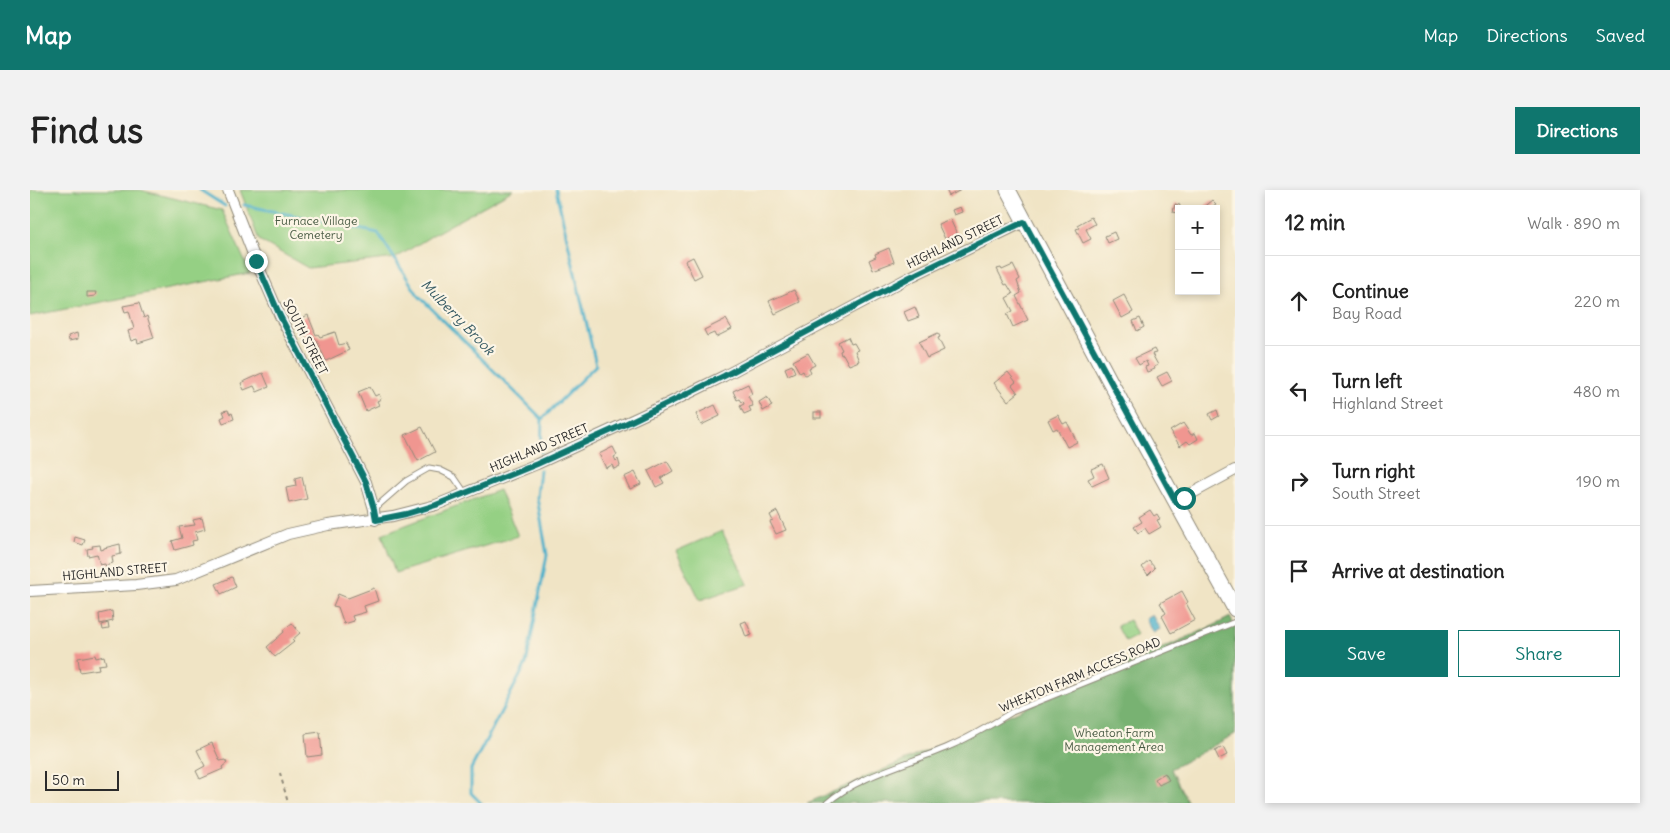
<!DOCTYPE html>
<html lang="en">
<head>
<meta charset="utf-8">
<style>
	body { margin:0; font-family:Delius,sans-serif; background:#f2f2f2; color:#222 }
	.controls { position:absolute; right:15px; top:15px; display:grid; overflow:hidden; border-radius:0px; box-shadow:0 2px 8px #0003 }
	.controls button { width:45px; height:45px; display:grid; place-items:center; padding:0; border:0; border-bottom:1px solid #e0e0e0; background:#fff; color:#222; font:25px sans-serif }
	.scale { position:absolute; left:15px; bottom:12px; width:74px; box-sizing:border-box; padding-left:5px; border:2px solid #2b2b2b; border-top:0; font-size:14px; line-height:18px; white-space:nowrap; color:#2b2b2b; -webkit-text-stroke:4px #fcf5e5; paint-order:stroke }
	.stop { position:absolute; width:15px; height:15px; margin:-11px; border:4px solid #0f766e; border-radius:50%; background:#fff }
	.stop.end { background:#0f766e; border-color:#fff; box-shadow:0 1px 5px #0008 }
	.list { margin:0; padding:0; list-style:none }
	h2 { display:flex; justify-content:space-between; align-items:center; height:65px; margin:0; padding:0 20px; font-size:21px }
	h2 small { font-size:16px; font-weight:400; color:#767676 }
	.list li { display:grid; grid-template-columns:32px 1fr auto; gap:15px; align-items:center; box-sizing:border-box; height:90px; padding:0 20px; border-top:1px solid #e0e0e0 }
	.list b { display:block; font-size:19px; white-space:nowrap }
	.list p { margin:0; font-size:16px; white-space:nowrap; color:#767676 }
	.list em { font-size:16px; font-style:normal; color:#767676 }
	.actions { display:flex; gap:10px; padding:15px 20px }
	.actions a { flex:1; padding:11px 0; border:1px solid #0f766e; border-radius:0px; text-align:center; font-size:18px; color:#0f766e }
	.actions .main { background:#0f766e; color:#fff }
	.icon { flex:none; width:28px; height:28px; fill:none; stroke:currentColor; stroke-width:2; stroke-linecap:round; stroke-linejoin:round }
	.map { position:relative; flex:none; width:1205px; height:613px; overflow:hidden; border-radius:0px }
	header { display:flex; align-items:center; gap:30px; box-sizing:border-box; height:70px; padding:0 25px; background:#0f766e; color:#fff }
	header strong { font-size:24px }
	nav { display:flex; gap:28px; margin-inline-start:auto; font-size:18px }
	.intro { display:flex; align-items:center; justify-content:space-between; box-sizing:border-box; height:120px; padding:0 30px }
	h1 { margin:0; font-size:35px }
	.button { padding:12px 22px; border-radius:0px; background:#0f766e; color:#fff; font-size:18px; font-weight:700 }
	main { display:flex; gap:30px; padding:0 30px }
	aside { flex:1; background:#fff; border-radius:0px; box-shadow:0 2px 8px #0003 }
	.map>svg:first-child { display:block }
	.green { fill:#95d084; stroke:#607e58 }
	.forest { fill:#78b272; stroke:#526e4e }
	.water { fill:#4bb0ca; stroke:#3b6e7a }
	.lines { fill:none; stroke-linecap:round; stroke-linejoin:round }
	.stream { stroke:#4bb0ca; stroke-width:3 }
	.building { fill:#f09690 }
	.lane-casing { stroke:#8e8878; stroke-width:7 }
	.street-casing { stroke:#8e8878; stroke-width:12 }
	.secondary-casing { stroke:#8e8878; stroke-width:17 }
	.path { stroke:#8e8878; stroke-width:2; stroke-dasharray:4 4; stroke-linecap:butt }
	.lane { stroke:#fff; stroke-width:5 }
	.street { stroke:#fff; stroke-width:10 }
	.secondary { stroke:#fff; stroke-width:15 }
	.route { stroke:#0f766e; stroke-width:6 }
	.labels { text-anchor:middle; stroke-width:4.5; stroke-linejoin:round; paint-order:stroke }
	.park-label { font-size:12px; fill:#4b5d46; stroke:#fcf5e5 }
	.street-label { font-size:12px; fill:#2b2b2b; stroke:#fcf5e5 }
	.water-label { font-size:14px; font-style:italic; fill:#365a63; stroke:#fcf5e5 }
</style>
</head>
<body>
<header>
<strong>Map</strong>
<nav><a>Map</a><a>Directions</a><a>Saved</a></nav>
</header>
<div class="intro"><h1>Find us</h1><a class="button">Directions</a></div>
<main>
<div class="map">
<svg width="1205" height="613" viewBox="0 0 1205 613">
	<rect width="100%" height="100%" fill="#fcf5e5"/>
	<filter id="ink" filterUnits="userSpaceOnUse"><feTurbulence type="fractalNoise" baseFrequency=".02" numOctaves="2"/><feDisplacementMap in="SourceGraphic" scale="10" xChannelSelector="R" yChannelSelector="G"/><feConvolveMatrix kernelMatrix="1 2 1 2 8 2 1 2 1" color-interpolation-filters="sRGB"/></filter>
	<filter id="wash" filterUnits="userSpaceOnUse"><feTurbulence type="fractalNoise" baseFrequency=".0096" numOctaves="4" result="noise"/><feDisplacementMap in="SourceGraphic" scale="20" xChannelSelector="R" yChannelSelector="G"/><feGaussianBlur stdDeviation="1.12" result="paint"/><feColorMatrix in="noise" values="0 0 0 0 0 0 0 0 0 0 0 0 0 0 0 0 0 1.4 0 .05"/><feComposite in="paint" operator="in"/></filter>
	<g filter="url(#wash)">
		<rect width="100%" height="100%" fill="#f0e4c5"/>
		<g class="green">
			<path d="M0,0H110L192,20L220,83L0,126Z"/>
			<path d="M210,0H483L406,43L366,68L278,78L229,50Z"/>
			<path d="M469,300L488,346L365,383L352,344Z"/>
			<path d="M692,341L718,394L670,410L646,361Z"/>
			<path d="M1099,430L1107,445L1095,451L1087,436Z"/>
		</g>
		<path class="forest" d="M1200,427L1205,438V544L1141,579L1158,613H777L1183,436Z"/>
		<path class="water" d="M1122,425L1130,439L1123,443L1115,429Z"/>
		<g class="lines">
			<g class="stream">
				<path d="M170,0L195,16"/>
				<path d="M214,15L348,43L388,105L512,229L511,262"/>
				<path d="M512,229L566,175L526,0"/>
				<path d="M451,613L441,603V579L496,474L517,365L507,307L510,280"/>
			</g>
		</g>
		<g id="blocks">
			<g class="building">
				<path d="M916,0H931L919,6Z"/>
				<path d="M1182,10L1186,14L1179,19H1171Z"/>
				<path d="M1145,14L1150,15L1148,23L1143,22Z"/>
				<path d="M930,17L932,22L924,25L922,20Z"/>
				<path d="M1061,27L1065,34L1056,39L1061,49L1053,53L1046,39L1049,38L1047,35Z"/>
				<path d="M920,29L927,44L915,49L908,34Z"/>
				<path d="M1084,42L1087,49L1078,53L1075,46Z"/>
				<path d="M859,58L864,72L843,80L839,70L846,67L845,64Z"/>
				<path d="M663,67L672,85L664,89L655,71Z"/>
				<path d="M983,75L990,89L987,91L991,103L986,106L998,130L983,137L977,124L983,121L976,108L983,104L977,94L975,95L967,79L971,78L972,80Z"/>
				<path d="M764,100L770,112L745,124L739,111Z"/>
				<path d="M57,102H66L65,106L57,107Z"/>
				<path d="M1094,105L1103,122L1092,128L1083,111Z"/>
				<path d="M109,113L114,128L117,126L124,148L108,153L107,149L101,151L98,141L104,139L99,121L95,122L93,116Z"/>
				<path d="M885,117L889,127L878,131L874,122Z"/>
				<path d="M278,125L286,145L288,144L290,147L305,142L309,155L316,153L319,160L296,171L286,149L278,152L268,130Z"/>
				<path d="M1110,128L1114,137L1107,141L1103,131Z"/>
				<path d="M696,129L702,139L686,147L684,143L677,146L674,140Z"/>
				<path d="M47,143L48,149L39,151L38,146Z"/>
				<path d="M908,143L910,147L908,148L914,160L897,168L889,152Z"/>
				<path d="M818,147L821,154L824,153L828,160L825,161L829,171L819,175L813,164L811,165L810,161L812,160L808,152Z"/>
				<path d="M1124,159L1126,163L1122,164L1128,175L1124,177L1125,179L1117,182L1115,177L1118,176L1116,171L1109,175L1105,168Z"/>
				<path d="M778,163L785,175L779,178L781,182L775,185L773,181L770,183L763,171Z"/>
				<path d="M762,175L765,182L758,185L755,178Z"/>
				<path d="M978,182L986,192L982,195L988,203L978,211L964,193Z"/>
				<path d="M1137,182L1142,191L1132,196L1127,187Z"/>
				<path d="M233,183L239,197L227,202L224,196L214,200L211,193Z"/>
				<path d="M718,194L722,204L718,206L723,216L719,217L721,221L714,224L710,216L714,214L713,211L711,212L709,209L707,210L703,201Z"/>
				<path d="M340,197L345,206L349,204L351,209L347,211L349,215L336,221L328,202Z"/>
				<path d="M737,207L742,216L733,221L729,212Z"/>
				<path d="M685,215L690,226L671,235L666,224Z"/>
				<path d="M198,220L200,224L202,223L204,229L193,233L191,228L195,226L193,221Z"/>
				<path d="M1187,220L1189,226L1182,230L1179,224Z"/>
				<rect x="784" y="222" width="7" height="6"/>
				<path d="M1028,225L1033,234L1037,232L1047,252L1037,257L1027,238L1023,240L1018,230Z"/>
				<path d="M1153,233L1161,245L1165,243L1168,249L1160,254L1157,251L1150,256L1140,241Z"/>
				<path d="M392,237L405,262L388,271L375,245Z"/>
				<path d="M583,257L587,265L584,267L586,271L588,269L590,276L584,279L582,275L576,278L569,264Z"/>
				<path d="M637,271L643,281L631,288L634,293L626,297L618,281Z"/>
				<path d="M1073,274L1079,288L1062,296L1058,289L1064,286L1061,279Z"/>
				<path d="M605,282L611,294L600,299L594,287Z"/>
				<path d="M272,287L277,309L259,313L256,298L266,296L265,289Z"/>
				<path d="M1120,320L1124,326L1127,324L1130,329L1127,330L1131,337L1119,344L1115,338L1108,343L1104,337L1112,332L1109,327Z"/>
				<path d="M747,321L756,340L746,344L740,332L743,331L740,325Z"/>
				<path d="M172,328L175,339L165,342L167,350L162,351L163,355L145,360L142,351L152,348L149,337L165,335L163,330Z"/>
				<path d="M45,347L55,350L53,355L44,352Z"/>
				<path d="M90,354L91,364L82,366L83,373L78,374V376L76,377L75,374L70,375L67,364L58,366L57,359L63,358L62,356L70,355L71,360L74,359V358Z"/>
				<path d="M1119,371L1125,378L1118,385L1112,377Z"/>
				<path d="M202,387L206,397L191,404L186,394Z"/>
				<path d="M344,398L348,411L334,416L336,422L322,426L324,431L314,434L308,417L303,416L308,404L318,408Z"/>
				<path d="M1152,401L1158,412L1156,413L1165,430L1141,443L1132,426L1136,423L1130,413Z"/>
				<path d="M82,421L83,431L70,434L69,424Z"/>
				<path d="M716,431L722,445L716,447L711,433Z"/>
				<path d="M78,433L79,439L73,440L72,435Z"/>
				<path d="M262,433L270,443L262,450L264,452L245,467L237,457L254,442L253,440Z"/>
				<path d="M65,465L66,468L74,466L76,474L68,475L69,479L50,482L48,468Z"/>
				<path d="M290,542L292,565L277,567L275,544Z"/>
				<path d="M182,553L190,571L195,570L197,573L192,577L193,579L170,589L166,581L175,576L167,560Z"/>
				<path d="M1193,557L1197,565L1189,569L1185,561Z"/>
				<path d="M1135,583L1139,590L1129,595L1125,589Z"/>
			</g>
		</g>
	</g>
	<g filter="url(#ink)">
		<use href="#blocks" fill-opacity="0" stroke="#8e8878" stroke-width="1"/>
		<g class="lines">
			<defs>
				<g id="lane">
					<path d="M345,318L376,291L399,278L410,280L424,287L435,303"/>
					<path d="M797,613C827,586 881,573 918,557C941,547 961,535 982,522L1205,432"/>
				</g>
				<g id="street">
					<path d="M198,0L223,64L250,126L336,292L344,319L345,330"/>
					<path d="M1146,312L1205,280"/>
					<path d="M0,401L106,395L146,390L258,344L298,335L363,326L406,315L507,274L637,214L694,186L880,87L994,32"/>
				</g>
				<path id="secondary" d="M978,0L1091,212L1205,419"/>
			</defs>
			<use href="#lane" class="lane-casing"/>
			<use href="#street" class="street-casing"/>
			<use href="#secondary" class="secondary-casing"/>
			<path class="path" d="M250,583L258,613"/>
			<use href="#lane" class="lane"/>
			<use href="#street" class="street"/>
			<use href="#secondary" class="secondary"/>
		</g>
	</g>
	<g class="lines" filter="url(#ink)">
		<path class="route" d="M226,71L250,126L336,292L344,319L346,330L376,324L406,315L507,274L593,235L694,186L880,87L994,32L1146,312L1154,308"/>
	</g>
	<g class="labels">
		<g class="park-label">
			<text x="286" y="35">Furnace Village<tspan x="286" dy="14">Cemetery</tspan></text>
			<text x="1084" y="547">Wheaton Farm<tspan x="1084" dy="14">Management Area</tspan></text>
		</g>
		<g class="street-label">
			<text transform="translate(925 52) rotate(-26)" y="4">HIGHLAND STREET</text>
			<text transform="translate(275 147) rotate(63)" y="4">SOUTH STREET</text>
			<text transform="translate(509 258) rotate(-23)" y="4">HIGHLAND STREET</text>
			<text transform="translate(85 382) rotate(-5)" y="4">HIGHLAND STREET</text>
			<text transform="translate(1050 485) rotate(-23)" y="4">WHEATON FARM ACCESS ROAD</text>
		</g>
		<g class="water-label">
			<text transform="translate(428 127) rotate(46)" y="5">Mulberry Brook</text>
		</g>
	</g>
</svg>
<div class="controls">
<button>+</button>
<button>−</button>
</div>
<div class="scale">50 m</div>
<div class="stop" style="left:1154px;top:308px"></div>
<div class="stop end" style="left:226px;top:71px"></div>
</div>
<aside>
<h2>12 min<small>Walk · 890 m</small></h2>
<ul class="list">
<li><svg class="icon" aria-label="ahead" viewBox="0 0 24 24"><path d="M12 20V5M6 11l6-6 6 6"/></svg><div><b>Continue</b><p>Bay Road</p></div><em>220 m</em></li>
<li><svg class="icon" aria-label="left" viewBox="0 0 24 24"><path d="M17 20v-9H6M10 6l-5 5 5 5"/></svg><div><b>Turn left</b><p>Highland Street</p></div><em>480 m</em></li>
<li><svg class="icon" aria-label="right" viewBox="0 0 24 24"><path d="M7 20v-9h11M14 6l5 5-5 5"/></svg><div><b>Turn right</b><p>South Street</p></div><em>190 m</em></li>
<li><svg class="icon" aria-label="arrive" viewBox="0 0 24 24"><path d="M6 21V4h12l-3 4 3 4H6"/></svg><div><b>Arrive at destination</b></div></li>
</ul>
<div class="actions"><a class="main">Save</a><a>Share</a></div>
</aside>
</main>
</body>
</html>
